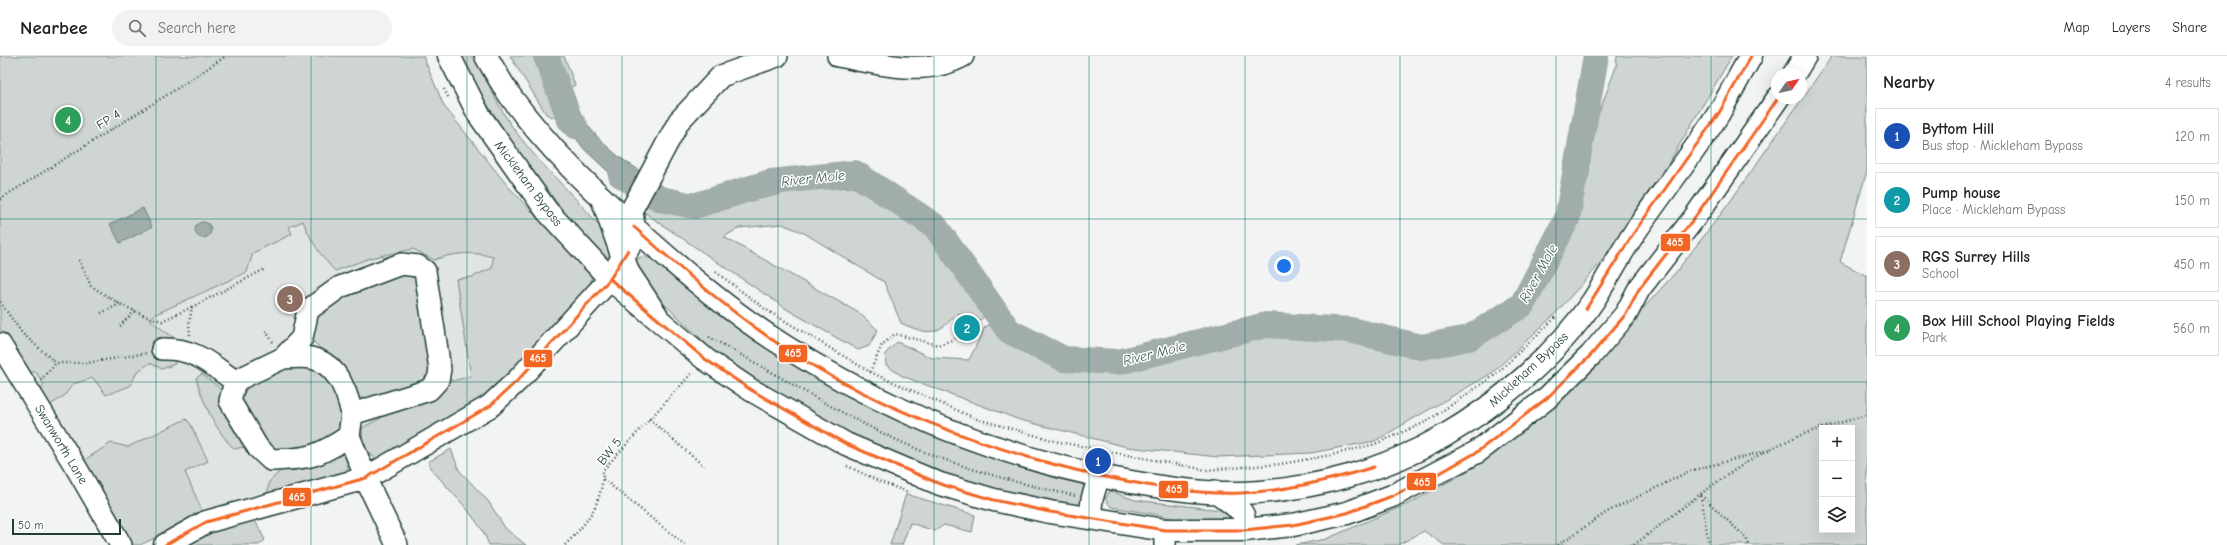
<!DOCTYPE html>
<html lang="en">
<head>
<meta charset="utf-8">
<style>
	body { margin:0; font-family:"Comic Neue",sans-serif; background:#f2f2f2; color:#222 }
	.controls { position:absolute; right:12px; bottom:12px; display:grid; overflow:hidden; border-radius:0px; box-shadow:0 4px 16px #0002 }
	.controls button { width:36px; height:36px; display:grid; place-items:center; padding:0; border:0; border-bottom:1px solid #e0e0e0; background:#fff; color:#222; font:20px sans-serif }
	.compass { position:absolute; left:1771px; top:12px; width:36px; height:36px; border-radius:50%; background:#fff; box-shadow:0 4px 16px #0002; rotate:56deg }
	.scale { position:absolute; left:12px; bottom:10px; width:109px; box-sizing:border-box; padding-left:4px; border:2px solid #1f3d34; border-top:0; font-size:11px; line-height:14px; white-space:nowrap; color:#1f3d34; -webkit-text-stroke:3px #fff; paint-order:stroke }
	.you { position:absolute; left:1284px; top:210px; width:14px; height:14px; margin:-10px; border:3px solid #fff; border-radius:50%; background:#1a73e8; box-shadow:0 0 0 6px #1a73e833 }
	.badge { display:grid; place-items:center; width:26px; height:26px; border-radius:50%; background:#d1495b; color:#fff; font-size:13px; font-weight:700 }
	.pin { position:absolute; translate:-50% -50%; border:2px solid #fff; box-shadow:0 1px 4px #0006 }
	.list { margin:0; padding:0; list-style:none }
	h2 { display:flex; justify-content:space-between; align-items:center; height:52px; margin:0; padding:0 16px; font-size:17px }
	h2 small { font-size:13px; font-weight:400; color:#767676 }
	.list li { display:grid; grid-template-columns:26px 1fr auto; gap:12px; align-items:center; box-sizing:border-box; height:56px; margin:0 8px 8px; padding:0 8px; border:1px solid #e0e0e0; border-radius:0px }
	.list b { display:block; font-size:15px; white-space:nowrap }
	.list p { margin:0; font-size:13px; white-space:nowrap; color:#767676 }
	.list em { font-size:13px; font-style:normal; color:#767676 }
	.icon { flex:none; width:22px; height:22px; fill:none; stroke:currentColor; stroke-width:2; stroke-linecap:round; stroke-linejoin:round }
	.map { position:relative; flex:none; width:1867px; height:489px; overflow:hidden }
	header { display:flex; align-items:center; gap:24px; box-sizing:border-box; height:56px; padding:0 20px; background:#fff; border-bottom:1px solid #e0e0e0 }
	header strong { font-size:19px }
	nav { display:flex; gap:22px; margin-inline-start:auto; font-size:14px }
	.search { width:280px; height:36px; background:#f2f2f2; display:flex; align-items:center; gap:10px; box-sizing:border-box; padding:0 14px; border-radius:22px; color:#767676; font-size:15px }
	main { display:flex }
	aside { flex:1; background:#fff }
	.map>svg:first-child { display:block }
	.built { fill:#e0e4e3 }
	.green { fill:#ced5d3; stroke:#768984; fill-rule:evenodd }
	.water { fill:#a1adaa; stroke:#6d807b }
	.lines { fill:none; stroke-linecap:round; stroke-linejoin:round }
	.river { stroke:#a1adaa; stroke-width:26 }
	.minor-casing { stroke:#1f3d34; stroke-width:24 }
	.major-casing { stroke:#1f3d34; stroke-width:25 }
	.highway-casing { stroke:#1f3d34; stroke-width:25 }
	.path { stroke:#1f3d34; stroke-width:2.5; stroke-dasharray:1 3; stroke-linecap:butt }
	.minor { stroke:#fff; stroke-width:21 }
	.major { stroke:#fff; stroke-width:22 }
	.highway { stroke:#fff; stroke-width:22 }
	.bus-1-casing { stroke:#fff; stroke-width:6 }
	.bus-1 { stroke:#f26522; stroke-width:3 }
	.grid { fill:none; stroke:#0f766e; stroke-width:1; stroke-opacity:0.55 }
	.labels { text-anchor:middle; stroke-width:3; stroke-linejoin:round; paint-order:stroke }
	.street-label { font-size:13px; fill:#1f3d34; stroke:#fff }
	.water-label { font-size:14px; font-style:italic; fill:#465f57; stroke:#fff }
	.line-badge { stroke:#fff; stroke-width:1.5 }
	.badge-label { font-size:11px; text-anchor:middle; font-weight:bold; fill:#fff }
</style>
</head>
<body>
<header>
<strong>Nearbee</strong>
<div class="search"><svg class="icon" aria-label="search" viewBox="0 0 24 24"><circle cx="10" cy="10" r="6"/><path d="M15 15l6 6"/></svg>Search here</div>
<nav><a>Map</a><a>Layers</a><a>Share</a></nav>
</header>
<main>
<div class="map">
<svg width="1867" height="489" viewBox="0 0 1867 489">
	<rect width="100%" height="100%" fill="#f2f3f3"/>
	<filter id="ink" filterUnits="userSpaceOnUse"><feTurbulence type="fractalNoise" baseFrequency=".025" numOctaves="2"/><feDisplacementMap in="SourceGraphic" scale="8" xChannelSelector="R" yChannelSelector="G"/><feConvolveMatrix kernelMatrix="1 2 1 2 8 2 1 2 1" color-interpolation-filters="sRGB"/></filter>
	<g filter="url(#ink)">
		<path class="built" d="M179,38L450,198L480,197L549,216L589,234L372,407L341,420L267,441L229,448L140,489H130L28,316L0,273V148Z"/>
		<g class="green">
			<path d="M0,0H423L444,50L507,129L592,220L589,234L488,343L378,404L363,392L362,372L392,356L357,346L330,302L312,284L317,260L337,242L404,218L417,223L433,310L453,325L471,320L456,223L472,221L492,212L493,201C473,195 453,197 434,204L413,193L370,202L335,215C321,200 310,184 303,165L289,171L292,178L253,197L247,216L154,259L151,265L177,284L175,308L162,313L150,307L137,316L130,330L106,339L93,322L73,328L64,340L49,350L40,336L44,329L36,316H28L0,273Z"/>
			<path d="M458,0H477C487,27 499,53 516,76C545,116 584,146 612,187L610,199L603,203C548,139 500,73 458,0Z"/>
			<path d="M510,0H564L575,29L556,42L557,63L546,58Z"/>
			<path d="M1617,0H1732L1668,108L1599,209L1554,259L1492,317L1375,385L1311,397L1218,401L1127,391L1020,364L902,320L886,309L885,298L897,286L932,302L969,304L985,271L992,267L1007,286L1031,301L1065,310L1117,316L1159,307L1259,279L1343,283L1401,296L1436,298L1484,285L1522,259L1576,160L1589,118L1591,78L1616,11Z"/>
			<path d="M1832,0H1867V115L1840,206L1867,220V489H1444L1424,475L1398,489H1296L1326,483L1412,446L1473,412L1518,377L1595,306L1676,216L1727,150ZM1822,372H1852V474H1822Z"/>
			<path d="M853,131L931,180L987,258L979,265L957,257C937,281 928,279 901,267L884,226L804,177L782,168L739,172L724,181L859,257L878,274L869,290L858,294L788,254L642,155L643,143L686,161L792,135Z"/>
			<path d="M644,200L654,204L753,282L1085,424L1080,449L1073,454L929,416L806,360L719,300L641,226L634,210L638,202Z"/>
			<path d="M291,309C301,310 314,310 321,316C338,328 351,368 335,383L346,403L348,412L341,420L267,441L269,426L280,415L271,392L246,356L240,344L248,331Z"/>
			<path d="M202,318L221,333L232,355L252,386L244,391L234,393C216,375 203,347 196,322Z"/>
			<path d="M186,363L190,367L208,405L185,416L204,459L140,489H130L83,405L111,387L128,391Z"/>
			<path d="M451,393L459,414L488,445L506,473L526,489H489L483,475L467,453L433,415L428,406Z"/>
			<path d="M1110,435L1135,444L1230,455L1235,464L1197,469L1159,459L1111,451L1105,443Z"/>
			<path d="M906,438L975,459L972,476L944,469L935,475L910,467L902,489H890Z"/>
			<path d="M254,462L265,484L259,489H182L226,470Z"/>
		</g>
		<g class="water">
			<path d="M567,34C582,69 611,100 645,117L634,140L584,93L557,57L556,42Z"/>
			<path d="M143,152L152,171L120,187L110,168Z"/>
			<circle cx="203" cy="174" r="8"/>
		</g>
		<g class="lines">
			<g class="river">
				<path d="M546,0L570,64L575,70"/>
				<path d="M621,119L660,143L694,150L771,126L855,117L935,170L1009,275L1064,303L1118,306L1266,269L1350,274L1421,291L1469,282L1522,249L1567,163L1596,0"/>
			</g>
			<defs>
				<g id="minor">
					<path d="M838,0C879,8 925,21 963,0"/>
					<path d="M634,171L632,153L679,65L721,20L777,0"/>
					<path d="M0,288L77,413L121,489"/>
					<path d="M162,293C195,292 210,308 235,325L230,345L258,392L271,404C308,403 318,401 349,380L370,432L397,489"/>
					<path d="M283,302C291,302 302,300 311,302C337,307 347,335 352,358"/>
					<path d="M235,325L283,302L302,282L308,254L340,231L401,208L418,210L425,215L440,313L438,324L429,334L352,358L349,380"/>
					<path d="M1215,435L1242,456L1244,460V474"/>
					<path d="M1090,462L1092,443L1099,420"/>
					<path d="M1165,489V474"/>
				</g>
				<g id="major">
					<path d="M602,142L628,216L657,260"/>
					<path d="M165,489L206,466L366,422L490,350L518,324L610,223L633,184L634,171"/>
				</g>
				<g id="highway">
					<path d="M449,0L479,59L547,155L610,223L705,303L751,334L846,388L940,428L994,444L1050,456L1165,474H1244L1293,469L1347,457L1392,440L1477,396L1547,342L1591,299L1626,258L1639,233L1695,161L1778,42"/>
					<path d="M486,0C494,14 502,28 511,41C548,92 593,135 639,176C686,218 733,258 786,291C886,354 998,400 1115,423C1157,431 1200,438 1243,437C1312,434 1384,415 1444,380C1499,348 1557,298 1593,245C1608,222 1620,198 1635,176C1662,136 1693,98 1719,57C1730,38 1740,19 1751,0"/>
					<path d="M1794,18L1805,0"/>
				</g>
			</defs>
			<use href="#minor" class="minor-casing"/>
			<use href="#major" class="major-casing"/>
			<use href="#highway" class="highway-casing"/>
			<g class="path">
				<path d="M444,33L449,43"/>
				<path d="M0,143L178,32L226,0"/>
				<path d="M79,204L91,230L120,248L145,260L162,265L192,251"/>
				<path d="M716,216L765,253L870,316L977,363L1059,386L1206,414L1281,408L1331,399L1375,388L1426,366L1495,319L1556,261"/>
				<path d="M0,246L22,277L56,307"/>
				<path d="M101,257L120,248"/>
				<path d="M120,270L135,255"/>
				<path d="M266,275L274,288"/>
				<path d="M190,279L189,268L192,251L265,213"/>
				<path d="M709,281C778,318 844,362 917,393C969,414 1021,428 1076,440"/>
				<path d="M870,316L882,289L895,278L938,289L958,282"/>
				<path d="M41,324L56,307H87L147,297"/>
				<path d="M649,363L704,410"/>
				<path d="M1822,372L1867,359"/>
				<path d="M847,410L881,426L910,437"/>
				<path d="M603,423L685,489"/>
				<path d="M1701,439L1746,482L1749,489"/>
				<path d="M1701,440L1709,489"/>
				<path d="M565,489C587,467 603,447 603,414L693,316"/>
				<path d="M1558,489L1607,456L1690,415L1765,395"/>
				<path d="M1634,489C1693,445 1750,393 1822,372"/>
			</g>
			<use href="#minor" class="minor"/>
			<use href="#major" class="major"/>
			<use href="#highway" class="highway"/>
			<defs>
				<g id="bus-1">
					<path d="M634,171C681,213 728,254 780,289C875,352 986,393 1096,419C1144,429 1193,439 1242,437C1287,435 1331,424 1374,411"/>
					<path d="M610,223L705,303L751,334L846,388L940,428L994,444L1050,456L1165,474H1244L1293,469L1347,457L1392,440L1440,417L1477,396L1547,342L1591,299L1626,258L1639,233L1695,161L1778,42"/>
					<path d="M1586,253L1633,178L1719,57L1751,0"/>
					<path d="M165,489L206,466L366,422L490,350L518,324L610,223L628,194"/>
				</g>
			</defs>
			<use href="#bus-1" class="bus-1-casing"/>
			<use href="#bus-1" class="bus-1"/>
		</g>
	</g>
	<path class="grid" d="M156,0V489M311,0V489M467,0V489M622,0V489M778,0V489M934,0V489M1089,0V489M1245,0V489M1400,0V489M1556,0V489M1711,0V489M0,163H1867M0,326H1867"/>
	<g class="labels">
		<g class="street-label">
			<text transform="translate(108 63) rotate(-32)" y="5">FP 4</text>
			<text transform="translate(529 127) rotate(53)" y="5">Mickleham Bypass</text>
			<text transform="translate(1528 313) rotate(-43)" y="5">Mickleham Bypass</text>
			<text transform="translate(62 388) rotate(59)" y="5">Swanworth Lane</text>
			<text transform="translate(609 395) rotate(-51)" y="5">BW 5</text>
		</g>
		<g class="water-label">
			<text transform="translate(813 122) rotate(-6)" y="5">River Mole</text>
			<text transform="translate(1538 217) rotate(-61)" y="5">River Mole</text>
			<text transform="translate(1154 297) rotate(-14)" y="5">River Mole</text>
		</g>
	</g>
	<g class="line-badge">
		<rect x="1660" y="177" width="31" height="19" rx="4" fill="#f26522"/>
		<rect x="778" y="288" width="30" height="19" rx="4" fill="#f26522"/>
		<rect x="523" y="293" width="30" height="19" rx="4" fill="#f26522"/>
		<rect x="1406" y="416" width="31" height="19" rx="4" fill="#f26522"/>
		<rect x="1158" y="424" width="31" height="19" rx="4" fill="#f26522"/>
		<rect x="282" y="431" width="30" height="20" rx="4" fill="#f26522"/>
	</g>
	<g class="badge-label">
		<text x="1675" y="190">465</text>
		<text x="793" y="301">465</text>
		<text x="538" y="306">465</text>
		<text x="1422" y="430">465</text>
		<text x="1174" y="437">465</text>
		<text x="297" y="445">465</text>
	</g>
</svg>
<div class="controls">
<button>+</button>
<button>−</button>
<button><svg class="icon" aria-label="layers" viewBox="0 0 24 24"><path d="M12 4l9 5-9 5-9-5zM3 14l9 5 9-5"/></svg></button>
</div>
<svg class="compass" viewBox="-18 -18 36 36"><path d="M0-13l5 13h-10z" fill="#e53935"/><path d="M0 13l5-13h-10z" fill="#767676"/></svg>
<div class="scale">50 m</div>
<div class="you"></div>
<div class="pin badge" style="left:1098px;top:405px;background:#1a4fb4">1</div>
<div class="pin badge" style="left:967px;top:272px;background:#0f9aa8">2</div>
<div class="pin badge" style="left:290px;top:243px;background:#8d6e63">3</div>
<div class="pin badge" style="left:68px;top:64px;background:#2e9e5b">4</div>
</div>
<aside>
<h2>Nearby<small>4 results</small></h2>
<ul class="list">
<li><span class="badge" style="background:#1a4fb4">1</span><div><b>Byttom Hill</b><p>Bus stop · Mickleham Bypass</p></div><em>120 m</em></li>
<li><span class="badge" style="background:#0f9aa8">2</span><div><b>Pump house</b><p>Place · Mickleham Bypass</p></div><em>150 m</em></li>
<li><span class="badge" style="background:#8d6e63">3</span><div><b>RGS Surrey Hills</b><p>School</p></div><em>450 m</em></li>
<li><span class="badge" style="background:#2e9e5b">4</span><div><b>Box Hill School Playing Fields</b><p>Park</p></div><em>560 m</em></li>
</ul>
</aside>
</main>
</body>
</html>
